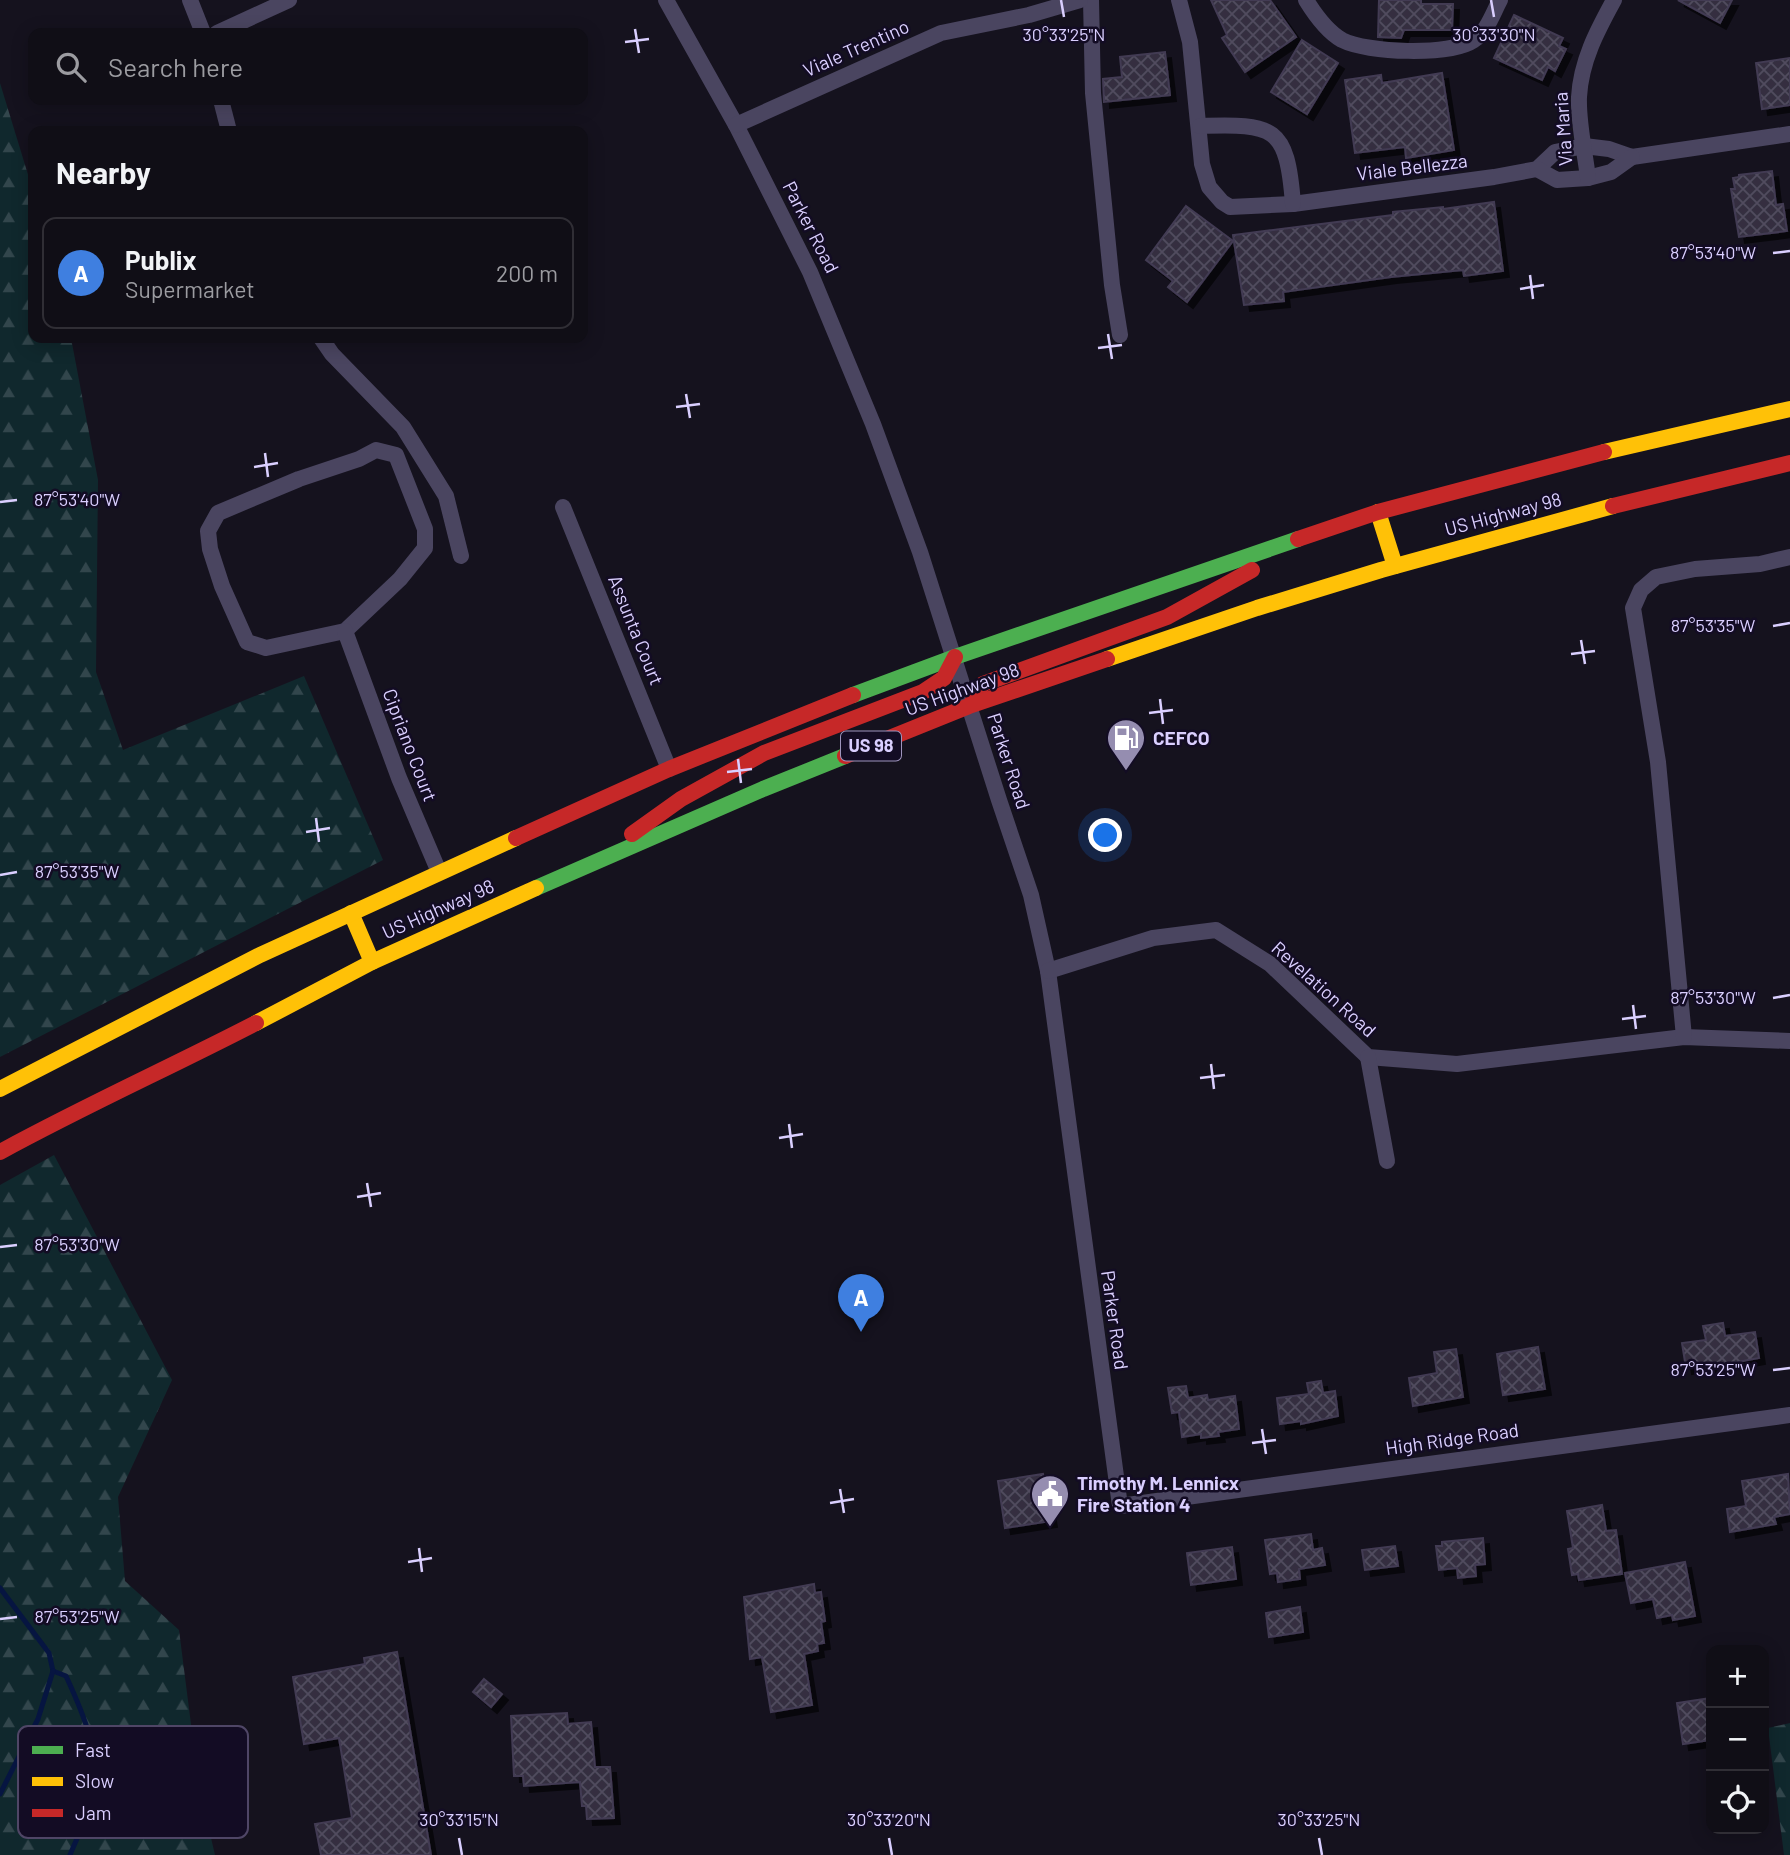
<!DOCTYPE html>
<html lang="en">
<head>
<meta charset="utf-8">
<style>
	body { margin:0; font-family:Barlow,sans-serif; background:#19171f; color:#f1f3f6 }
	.controls { position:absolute; right:21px; bottom:21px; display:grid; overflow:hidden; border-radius:14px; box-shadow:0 4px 18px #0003 }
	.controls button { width:63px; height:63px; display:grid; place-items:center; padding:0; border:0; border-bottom:2px solid #302e35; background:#100e16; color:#f1f3f6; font:35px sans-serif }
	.you { position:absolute; left:1106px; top:836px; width:24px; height:24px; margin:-18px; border:5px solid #fff; border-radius:50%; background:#1a73e8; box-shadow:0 0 0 10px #1a73e833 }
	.badge { display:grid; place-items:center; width:46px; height:46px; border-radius:50%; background:#0b8043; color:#fff; font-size:23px; font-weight:700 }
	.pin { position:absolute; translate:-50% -58px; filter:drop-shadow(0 2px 4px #0008) }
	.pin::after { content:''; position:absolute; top:37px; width:24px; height:21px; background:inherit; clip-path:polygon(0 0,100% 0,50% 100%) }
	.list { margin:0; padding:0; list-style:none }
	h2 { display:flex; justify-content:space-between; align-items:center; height:91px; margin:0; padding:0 28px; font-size:30px }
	h2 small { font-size:23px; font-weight:400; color:#9c9ca1 }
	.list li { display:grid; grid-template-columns:46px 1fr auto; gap:21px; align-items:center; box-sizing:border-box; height:112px; margin:0 14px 14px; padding:0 14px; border:2px solid #302e35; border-radius:14px }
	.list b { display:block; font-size:26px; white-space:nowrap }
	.list p { margin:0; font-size:23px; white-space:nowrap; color:#9c9ca1 }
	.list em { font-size:23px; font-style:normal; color:#9c9ca1 }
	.icon { flex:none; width:38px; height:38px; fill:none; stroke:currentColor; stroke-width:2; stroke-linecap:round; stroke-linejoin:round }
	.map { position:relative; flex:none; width:1790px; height:1855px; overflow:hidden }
	.search { position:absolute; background:#100e16; box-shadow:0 4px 18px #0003; left:28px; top:28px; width:560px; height:77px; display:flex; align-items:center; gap:18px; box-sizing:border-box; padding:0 24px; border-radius:14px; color:#9c9ca1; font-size:26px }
	.panel { position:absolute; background:#100e16; box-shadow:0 4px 18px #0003; left:28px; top:126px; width:560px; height:217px; border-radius:14px }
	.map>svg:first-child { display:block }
	.forest { fill:url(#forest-firs) }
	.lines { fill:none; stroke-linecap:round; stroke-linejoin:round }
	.stream { stroke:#061541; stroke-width:5 }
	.building { fill:url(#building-cross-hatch); stroke:#423b53; stroke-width:2; filter:url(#shadow) }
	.street { stroke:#4a4560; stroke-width:16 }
	.fast { stroke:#4caf50; stroke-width:16 }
	.slow { stroke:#ffc107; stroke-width:16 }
	.jam { stroke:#c62828; stroke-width:16 }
	.ticks { fill:none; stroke:#dacfff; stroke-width:2.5 }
	.labels { text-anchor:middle; stroke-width:5; stroke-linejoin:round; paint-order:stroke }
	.shield { fill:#130c24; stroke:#9e94bd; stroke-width:2 }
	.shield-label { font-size:18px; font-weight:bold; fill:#dacfff }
	.street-label { font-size:19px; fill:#dacfff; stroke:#130c24 }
	.poi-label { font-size:19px; font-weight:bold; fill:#dacfff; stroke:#130c24; text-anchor:start }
	.key { fill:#130c24; stroke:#4f4666; stroke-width:2 }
	.key-label { font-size:19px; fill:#dacfff }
	.ticks-label { font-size:18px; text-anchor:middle; fill:#dacfff; stroke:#130c24; stroke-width:5; stroke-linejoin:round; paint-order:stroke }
</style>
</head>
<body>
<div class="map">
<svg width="1790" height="1855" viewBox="0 0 1790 1855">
	<defs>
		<pattern id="forest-firs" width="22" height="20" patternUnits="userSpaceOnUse" patternTransform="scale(1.75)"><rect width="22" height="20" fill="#10282d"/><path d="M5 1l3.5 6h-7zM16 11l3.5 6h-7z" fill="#32464c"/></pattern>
		<pattern id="building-cross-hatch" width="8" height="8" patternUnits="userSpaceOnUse" patternTransform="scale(1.75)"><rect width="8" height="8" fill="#342f41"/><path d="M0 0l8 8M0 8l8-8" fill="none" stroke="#514c5e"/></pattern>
		<filter id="shadow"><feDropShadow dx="6" dy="6" stdDeviation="0" flood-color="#0009"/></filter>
	</defs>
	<rect width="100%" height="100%" fill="#15121e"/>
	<g class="forest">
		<path d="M0,83L33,191V338H71L98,480L96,672L123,750L304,676L383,860L0,1057Z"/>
		<path d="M54,1155L172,1380L118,1497L125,1581L179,1630L199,1787L215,1855H0V1185Z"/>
		<path d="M1790,1723V1855H1784L1768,1728Z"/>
	</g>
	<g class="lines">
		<g class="stream">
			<path d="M0,1588L49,1653L53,1671L66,1676C84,1715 102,1756 92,1800C88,1818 77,1837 70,1855"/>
			<path d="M0,1794L38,1719L53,1671"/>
		</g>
	</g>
	<g class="building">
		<path d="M1211,0H1270L1296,37L1245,72L1222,38L1227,35Z"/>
		<path d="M1379,0H1421V4H1453L1452,30H1404L1401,38L1378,37Z"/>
		<path d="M1678,0H1732L1720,23Z"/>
		<path d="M1514,15L1563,38L1559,46L1566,49L1555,71L1548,67L1542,80L1494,58Z"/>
		<path d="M1302,40L1338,63L1307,114L1271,92Z"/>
		<path d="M1165,52L1170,95L1104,102L1103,79L1122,77L1120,57Z"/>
		<path d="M1790,58V105L1762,109L1756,63Z"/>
		<path d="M1442,73L1454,150L1406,158L1405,147L1355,153L1345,80L1381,75L1382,83Z"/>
		<path d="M1772,171L1776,205L1783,204L1787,231L1739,237L1731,189H1735L1733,178L1739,177V175Z"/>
		<path d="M1494,202L1503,271L1464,276L1463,270L1391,277L1283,292L1284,301L1244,305L1233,235L1393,215V212L1443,207V209Z"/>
		<path d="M1186,206L1233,241L1187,302L1168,287L1173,281L1146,260Z"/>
		<path d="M1723,1323L1725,1336L1755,1332L1759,1358L1706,1368L1705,1365L1686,1368L1682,1343L1706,1340L1703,1326Z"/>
		<path d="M1538,1347L1545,1389L1503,1395L1497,1354Z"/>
		<path d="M1456,1349L1463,1397L1413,1406L1409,1378L1437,1373L1434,1352Z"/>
		<path d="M1321,1381L1323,1393L1335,1391L1338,1416L1301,1424V1421L1280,1424L1277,1398L1309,1394L1307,1383Z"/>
		<path d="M1186,1386L1188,1398L1207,1395L1208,1400L1235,1396L1239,1429L1218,1432L1219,1436L1201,1438V1434L1182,1437L1179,1412L1172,1413L1168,1388Z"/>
		<path d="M1043,1474L1051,1521L1005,1528L998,1481Z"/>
		<path d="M1788,1474L1790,1514L1774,1517L1776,1524L1730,1532L1727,1509L1746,1506L1742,1481Z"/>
		<path d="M1602,1505L1606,1531L1616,1530L1622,1574L1579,1580L1578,1574L1572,1575L1568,1549L1573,1548L1567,1511Z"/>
		<path d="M1311,1534L1313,1550L1322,1548L1325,1565L1299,1569L1300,1579L1278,1582L1277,1573L1270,1574L1265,1540Z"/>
		<path d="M1483,1538L1485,1564L1475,1565L1476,1576L1458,1578L1457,1568L1439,1570L1436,1546H1442V1542Z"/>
		<path d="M1395,1546L1398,1566L1365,1570L1362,1550Z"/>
		<path d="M1232,1547L1236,1579L1191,1585L1187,1553Z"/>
		<path d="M1685,1562L1695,1616L1673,1620L1672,1615L1657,1618L1653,1599L1631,1603L1625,1573Z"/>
		<path d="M814,1584L815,1593L821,1592L825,1621L821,1622L824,1643L817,1644L818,1651L804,1654L812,1705L771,1712L762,1657L750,1659L744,1597Z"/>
		<path d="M1300,1607L1303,1632L1269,1637L1266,1613Z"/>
		<path d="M397,1652L431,1855H321L315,1824L352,1818L339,1738L304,1744L293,1677L365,1664L364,1658Z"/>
		<path d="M484,1679L502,1694L491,1707L473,1692Z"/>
		<path d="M1711,1698V1740L1683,1744L1677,1703Z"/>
		<path d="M567,1713L568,1724L591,1722L595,1767H610L614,1818L587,1819L586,1806H582L580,1782L524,1786L523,1776H514L511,1716Z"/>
	</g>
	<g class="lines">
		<g class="street">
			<path d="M190,0L203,33"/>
			<path d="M666,0L736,125L810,272L873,424L920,552L999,800L1031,895L1048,971L1120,1506L1790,1415"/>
			<path d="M1091,0L1093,93L1112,285L1120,335"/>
			<path d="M1179,0L1190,42L1202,164L1209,187L1222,202L1230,207L1293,204L1494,177L1537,169L1555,152L1584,146L1609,149L1632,157L1790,134"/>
			<path d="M1306,0C1314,13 1328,32 1342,40C1367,53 1450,56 1474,40C1487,32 1493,13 1500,0"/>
			<path d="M217,33L289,0"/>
			<path d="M221,100L229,131"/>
			<path d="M736,125L941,33L1029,15L1080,0"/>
			<path d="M1200,126C1274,124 1287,125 1293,204"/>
			<path d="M1537,169L1557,180L1588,178L1611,172L1632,157"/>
			<path d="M1588,178C1585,152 1578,123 1579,97C1581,61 1597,31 1614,0"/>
			<path d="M321,338L332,354L403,427L446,496L461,556"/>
			<path d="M376,450L396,455L425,529V548L400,579L345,631L266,648L247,642L222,586L210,549L208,531L218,513L299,479L359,459Z"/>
			<path d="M563,507L669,769"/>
			<path d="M345,631L399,778L439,872"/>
			<path d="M1048,971L1153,938L1216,930L1270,964L1368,1057L1457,1064L1684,1037L1790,1041"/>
			<path d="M1684,1037L1658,762L1633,608L1641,590L1656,577L1695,569L1760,564L1790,557"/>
			<path d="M1368,1057L1387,1161"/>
		</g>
		<g class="fast">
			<path d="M853,695L955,657L1298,539"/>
			<path d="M536,888L763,789L845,756"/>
		</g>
		<g class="slow">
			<path d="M1604,452L1790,409"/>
			<path d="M1378,512L1395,566"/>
			<path d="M1107,659L1257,608L1381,570L1613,506"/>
			<path d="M351,913L372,962"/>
			<path d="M256,1023L372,962L536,888"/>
			<path d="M0,1089L260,955L516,838"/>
		</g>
		<g class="jam">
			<path d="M1613,506L1790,463"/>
			<path d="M1298,539L1378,512L1604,452"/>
			<path d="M973,700L983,684L1167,617L1252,570"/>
			<path d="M845,756L969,706L1107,659"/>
			<path d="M632,834L681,799L764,753L923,692L944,678L955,657"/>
			<path d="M516,838L669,769L853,695"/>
			<path d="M0,1152C84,1106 171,1067 256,1023"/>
		</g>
	</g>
	<path class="ticks" d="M1061,0L1064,17M1491,0L1494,17M635,29L639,53M625,42L649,39M1773,253L1790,251M1530,275L1533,299M1520,289L1544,285M1108,334L1112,359M1098,348L1122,345M686,394L690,418M676,407L700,404M265,453L268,477M254,467L278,463M0,502L17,500M1773,626L1790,623M1581,640L1585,664M1571,654L1595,651M1160,699L1163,724M1149,713L1173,710M738,759L741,783M727,772L752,769M316,818L319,842M306,832L330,828M0,875L17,872M1773,998L1790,995M1633,1005L1636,1029M1622,1019L1646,1016M1211,1064L1214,1089M1200,1078L1225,1075M789,1124L792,1148M779,1138L803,1134M367,1183L371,1207M357,1197L381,1193M0,1247L17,1245M1773,1370L1790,1368M1262,1429L1266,1454M1252,1443L1276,1440M840,1489L844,1513M830,1503L854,1499M419,1548L422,1572M408,1562L432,1558M0,1619L17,1617M459,1838L462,1855M889,1838L892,1855M1319,1838L1322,1855"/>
	<defs>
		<symbol id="fuel-pin" viewBox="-11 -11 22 30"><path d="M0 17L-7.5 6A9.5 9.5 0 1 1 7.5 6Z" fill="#958db0" stroke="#130c24"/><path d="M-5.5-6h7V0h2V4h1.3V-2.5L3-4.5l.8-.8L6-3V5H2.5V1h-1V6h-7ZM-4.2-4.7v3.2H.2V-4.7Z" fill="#fff"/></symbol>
		<symbol id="civic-pin" viewBox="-11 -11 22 30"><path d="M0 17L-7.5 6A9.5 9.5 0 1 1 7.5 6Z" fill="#958db0" stroke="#130c24"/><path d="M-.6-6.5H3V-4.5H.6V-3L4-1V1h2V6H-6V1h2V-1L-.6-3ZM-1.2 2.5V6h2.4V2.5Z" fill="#fff"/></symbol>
	</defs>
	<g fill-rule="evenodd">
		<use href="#fuel-pin" x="1104" y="716" width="44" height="60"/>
		<use href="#civic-pin" x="1028" y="1472" width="44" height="60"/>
	</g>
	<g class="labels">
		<rect class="shield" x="841" y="731.5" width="60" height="29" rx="5"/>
		<g class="shield-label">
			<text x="871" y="752">US 98</text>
		</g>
		<g class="street-label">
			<text transform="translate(856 48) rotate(-24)" y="7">Viale Trentino</text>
			<text transform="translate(1563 129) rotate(-94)" y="7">Via Maria</text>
			<text transform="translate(1412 167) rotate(-7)" y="7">Viale Bellezza</text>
			<text transform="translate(811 227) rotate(63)" y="7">Parker Road</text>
			<text transform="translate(1503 514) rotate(-15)" y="7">US Highway 98</text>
			<text transform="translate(636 630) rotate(68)" y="7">Assunta Court</text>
			<text transform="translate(962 689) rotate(-20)" y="7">US Highway 98</text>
			<text transform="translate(410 745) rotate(69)" y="7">Cipriano Court</text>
			<text transform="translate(1009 761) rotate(72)" y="7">Parker Road</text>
			<text transform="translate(438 909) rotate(-24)" y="7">US Highway 98</text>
			<text transform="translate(1324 989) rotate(42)" y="7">Revelation Road</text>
			<text transform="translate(1115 1320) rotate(82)" y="7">Parker Road</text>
			<text transform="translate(1452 1439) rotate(-8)" y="7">High Ridge Road</text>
		</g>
		<g class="poi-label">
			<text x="1153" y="745">CEFCO</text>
			<text x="1077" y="1490">Timothy M. Lennicx<tspan x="1077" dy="22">Fire Station 4</tspan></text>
		</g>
	</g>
	<rect x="18" y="1726" width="230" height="112" rx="10" class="key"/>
	<rect x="32" y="1746" width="31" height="8" fill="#4caf50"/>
	<rect x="32" y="1777" width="31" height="9" fill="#ffc107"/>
	<rect x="32" y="1809" width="31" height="8" fill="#c62828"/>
	<g class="key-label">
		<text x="75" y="1757">Fast</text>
		<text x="75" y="1788">Slow</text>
		<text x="75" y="1820">Jam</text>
	</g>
	<g class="ticks-label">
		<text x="1064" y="41">30°33'25"N</text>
		<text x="1494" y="41">30°33'30"N</text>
		<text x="1713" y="259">87°53'40"W</text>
		<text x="77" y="506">87°53'40"W</text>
		<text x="1713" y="632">87°53'35"W</text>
		<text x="77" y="878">87°53'35"W</text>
		<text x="1713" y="1004">87°53'30"W</text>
		<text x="77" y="1251">87°53'30"W</text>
		<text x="1713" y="1376">87°53'25"W</text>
		<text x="77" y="1623">87°53'25"W</text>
		<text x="459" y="1826">30°33'15"N</text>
		<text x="889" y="1826">30°33'20"N</text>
		<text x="1319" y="1826">30°33'25"N</text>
	</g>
</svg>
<div class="controls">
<button>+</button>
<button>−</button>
<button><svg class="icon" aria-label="locate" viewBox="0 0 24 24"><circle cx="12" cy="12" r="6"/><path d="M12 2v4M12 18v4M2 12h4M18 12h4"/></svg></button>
</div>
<div class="you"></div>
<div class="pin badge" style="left:861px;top:1332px;background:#3f7fe0">A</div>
<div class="search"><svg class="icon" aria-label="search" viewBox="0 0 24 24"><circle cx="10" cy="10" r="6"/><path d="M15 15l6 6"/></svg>Search here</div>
<section class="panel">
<h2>Nearby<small></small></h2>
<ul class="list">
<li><span class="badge" style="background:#3f7fe0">A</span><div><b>Publix</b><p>Supermarket</p></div><em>200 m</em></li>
</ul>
</section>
</div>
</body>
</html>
